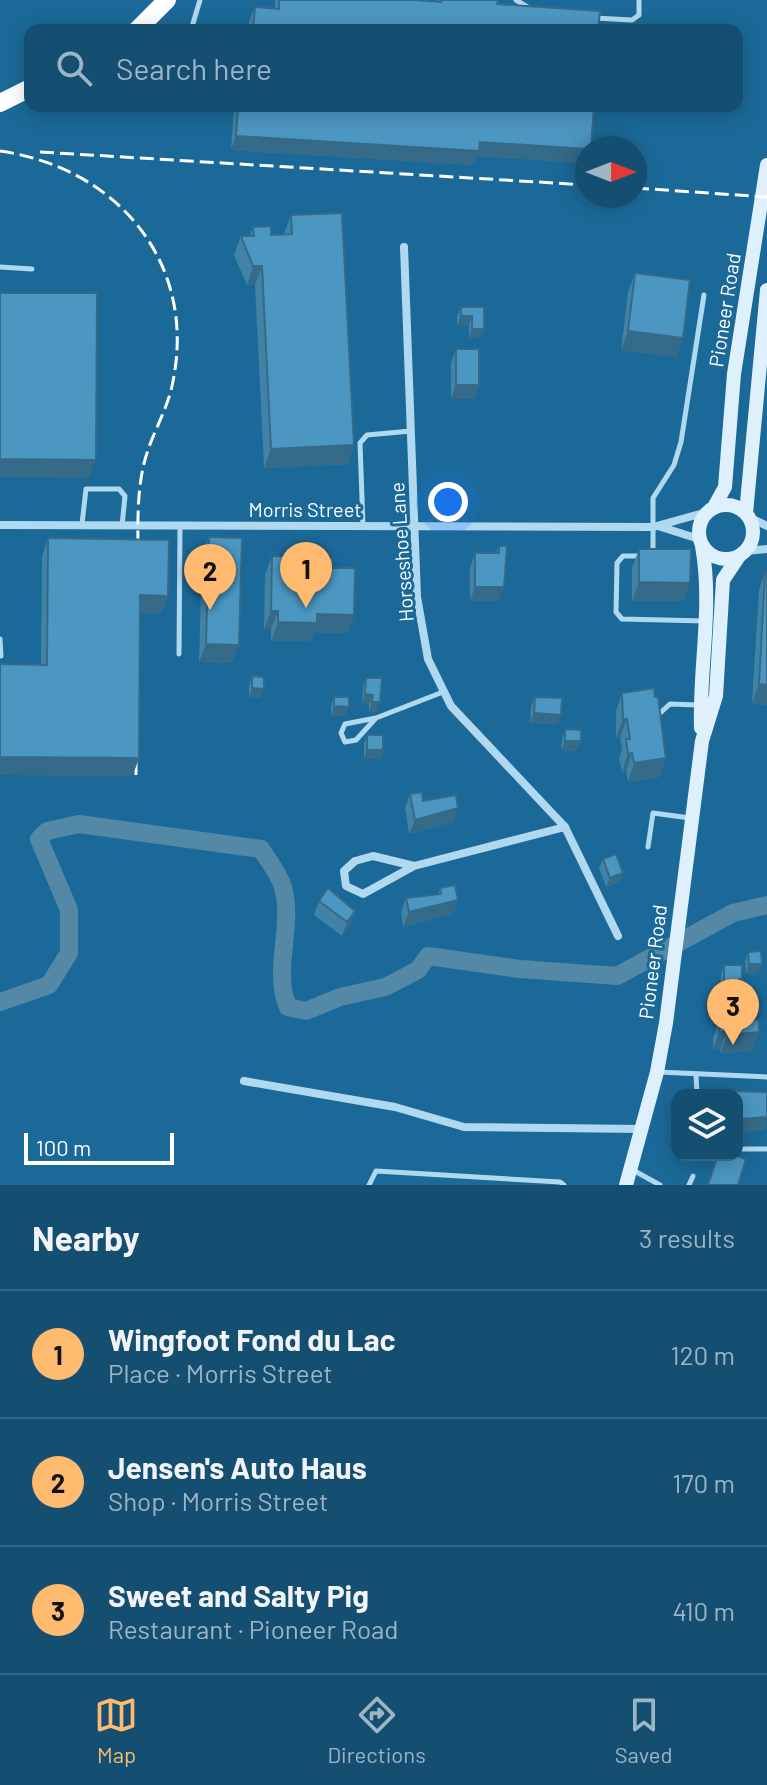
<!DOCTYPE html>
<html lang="en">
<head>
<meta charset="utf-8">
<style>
	body { margin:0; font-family:Barlow,sans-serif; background:#1d5677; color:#f1f3f6 }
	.controls { position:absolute; right:24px; bottom:24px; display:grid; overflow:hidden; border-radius:16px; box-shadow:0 4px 20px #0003 }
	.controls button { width:72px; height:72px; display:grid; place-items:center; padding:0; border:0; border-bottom:2px solid #336684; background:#144f72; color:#f1f3f6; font:40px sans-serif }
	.compass { position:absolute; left:575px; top:136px; width:72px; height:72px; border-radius:50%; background:#144f72; box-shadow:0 4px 20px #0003; rotate:90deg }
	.scale { position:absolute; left:24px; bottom:20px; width:150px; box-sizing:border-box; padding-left:8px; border:4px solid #fff; border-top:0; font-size:22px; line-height:28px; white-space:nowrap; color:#fff; -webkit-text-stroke:6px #1b6998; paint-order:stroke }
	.you { position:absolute; left:448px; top:502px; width:28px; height:28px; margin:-20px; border:6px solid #fff; border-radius:50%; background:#1a73e8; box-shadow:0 0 0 12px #1a73e833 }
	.badge { display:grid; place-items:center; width:52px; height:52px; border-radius:50%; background:#ffba6f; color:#111; font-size:26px; font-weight:700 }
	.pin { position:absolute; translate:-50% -66px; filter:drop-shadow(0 2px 4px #0008) }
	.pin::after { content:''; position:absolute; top:42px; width:28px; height:24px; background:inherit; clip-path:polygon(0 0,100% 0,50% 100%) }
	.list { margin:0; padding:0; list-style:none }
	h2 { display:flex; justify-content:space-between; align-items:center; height:104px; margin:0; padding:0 32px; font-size:34px }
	h2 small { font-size:26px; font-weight:400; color:#9db5c4 }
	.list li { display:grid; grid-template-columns:52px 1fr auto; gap:24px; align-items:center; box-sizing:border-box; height:128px; padding:0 32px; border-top:2px solid #336684 }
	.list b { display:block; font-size:30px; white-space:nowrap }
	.list p { margin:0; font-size:26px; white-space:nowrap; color:#9db5c4 }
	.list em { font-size:26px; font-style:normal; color:#9db5c4 }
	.icon { flex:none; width:44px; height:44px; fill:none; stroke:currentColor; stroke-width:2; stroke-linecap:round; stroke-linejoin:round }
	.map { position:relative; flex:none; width:767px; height:1185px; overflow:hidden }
	.search { position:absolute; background:#144f72; box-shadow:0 4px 20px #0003; left:24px; right:24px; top:24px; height:88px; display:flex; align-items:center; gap:20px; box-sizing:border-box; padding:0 28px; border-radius:16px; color:#9db5c4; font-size:30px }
	.sheet { height:488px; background:#144f72 }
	nav { display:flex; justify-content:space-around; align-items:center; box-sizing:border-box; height:112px; border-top:2px solid #336684; background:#144f72; font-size:22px; color:#9db5c4 }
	nav a { display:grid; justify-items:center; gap:4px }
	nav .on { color:#ffba6f }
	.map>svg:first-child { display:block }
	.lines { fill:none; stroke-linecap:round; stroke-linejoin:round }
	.river { stroke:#5389a7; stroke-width:18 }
	.service { stroke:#b0d9f0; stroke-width:5 }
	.minor { stroke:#b0d9f0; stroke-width:8 }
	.secondary { stroke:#def0fb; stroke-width:14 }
	.motorway { stroke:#fff; stroke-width:18 }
	.rail { stroke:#fff; stroke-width:3; stroke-dasharray:14 6; stroke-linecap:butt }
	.wall { fill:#4182a7 }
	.shaded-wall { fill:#356a88 }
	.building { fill:#4c97c2; stroke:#356a88; stroke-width:2 }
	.labels { text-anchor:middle; stroke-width:6; stroke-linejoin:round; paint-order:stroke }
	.street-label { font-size:20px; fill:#fff; stroke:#1b6998 }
</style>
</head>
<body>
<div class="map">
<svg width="767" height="1185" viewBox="0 0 767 1185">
	<rect width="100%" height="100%" fill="#1b6998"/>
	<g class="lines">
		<path class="river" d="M0,1002L49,985L69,953V910L39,839L47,831L79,824L261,849C268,860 279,874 283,887C294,926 272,971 288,1007L306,1011L340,997L385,987L418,970L428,956L520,969L617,976L733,913L767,905"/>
		<g class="service">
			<path d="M516,0L529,8"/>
			<path d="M594,18L632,20L639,15V0"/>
			<path d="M191,30L200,0"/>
			<path d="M0,267L32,269"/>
			<path d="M82,524L86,489H119L125,496L122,526"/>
			<path d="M363,526L360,443L367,435L411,431"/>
			<path d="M653,553V498L674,465L681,442L704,295"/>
			<path d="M643,556H623L617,563L616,612L622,619L705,621"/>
			<path d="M0,639L1,656"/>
			<path d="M179,654L180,526"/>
			<path d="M659,714L670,704L698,705"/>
			<path d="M376,718L345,724L341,733L345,742L356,740L376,718L443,692"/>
			<path d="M648,847L653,813L690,818"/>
			<path d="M658,1072L767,1077"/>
			<path d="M696,1074L697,1095"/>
			<path d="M737,1149H767"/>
			<path d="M631,1169L660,1185"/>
			<path d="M369,1185L376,1171L560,1182L564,1185"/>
			<path d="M689,1185L693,1176"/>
		</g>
		<g class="minor">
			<path d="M404,247L417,597L428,659L451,706L565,827L618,936"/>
			<path d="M749,517L767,526"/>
			<path d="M0,525L653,527L707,512"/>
			<path d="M658,526L699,539"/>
			<path d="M745,551L767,549"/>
			<path d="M414,866L363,894L346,886L344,871L355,861L373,856L414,866L565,827"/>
			<path d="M244,1081L395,1107L464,1127L642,1129"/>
		</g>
		<g class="secondary">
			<circle cx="726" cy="532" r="27"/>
			<path d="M714,507L725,487L734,374L767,165"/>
			<path d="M746,513L767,290"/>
			<path d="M701,728C699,667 713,607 702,546"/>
			<path d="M626,1185L657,1072L666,1023L702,741L716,696L723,580L739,556"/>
		</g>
		<g class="motorway">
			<path d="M137,30L167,0"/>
			<path d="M0,103L30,88"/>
		</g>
		<g class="rail">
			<path d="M0,151C119,168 199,265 172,386C167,409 155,429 148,450C136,484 138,523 138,559"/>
			<path d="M40,152L587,185"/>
			<path d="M635,188L767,197"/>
			<path d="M136,775V743"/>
		</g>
	</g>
	<g class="wall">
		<path d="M275,0H416L437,1L438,0H498L497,4L598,30H249V21L255,7L275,8Z"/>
		<path d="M234,106H594L586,163L477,156L474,165L231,150Z"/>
		<path d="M291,215L348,464L264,468L255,284L247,285L234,255L241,236H250L253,227L271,235L284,234Z"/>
		<path d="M635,273L683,338L676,357L621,350L628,292Z"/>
		<path d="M461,307H484L481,338H469V325H457V316Z"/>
		<path d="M456,349L474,399H451V363Z"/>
		<path d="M209,537L239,645L232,663L199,662L202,556Z"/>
		<path d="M48,538L168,596L161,614H140L139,758L132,777L41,665L42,556Z"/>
		<path d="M499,546V601H470V568L475,553H496Z"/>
		<path d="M639,549L684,601H632V568Z"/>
		<path d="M272,556L354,615L347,633H314L311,641H271V629H264L265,575Z"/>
		<path d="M765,572H767V705L752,703L759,590Z"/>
		<path d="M252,676L264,689L260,698H249V686Z"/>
		<path d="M366,678L377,712H369V704H362L363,687Z"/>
		<path d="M622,693L666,758L659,777L628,782L626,771L622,772L619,758L622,750L620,737L616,738V711Z"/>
		<path d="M334,697L345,716H331V706Z"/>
		<path d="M535,697L558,724L530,723L531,706Z"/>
		<path d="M565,729L577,751L561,750L562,739Z"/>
		<path d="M367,735L383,750L380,759H364V744Z"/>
		<path d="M410,794L423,801L453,822L409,834L405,808Z"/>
		<path d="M603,859L623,873L620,882L606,887L599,868Z"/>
		<path d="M440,888L458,900L453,914L403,927L401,912L406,898L437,895Z"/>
		<path d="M319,901L355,911L350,925L342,936L314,915Z"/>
		<path d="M748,952L758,973L746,974L745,961Z"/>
		<path d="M724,965L739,988L735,995H720L721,974Z"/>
		<path d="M720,1020L752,1051L720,1053V1050H713V1038Z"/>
	</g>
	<g class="shaded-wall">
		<path d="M236,136L480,142L587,149V160L586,163L477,156L474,165L231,150Z"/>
		<path d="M253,266H262L255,284L247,285Z"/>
		<path d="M461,316H472L469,325H457Z"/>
		<path d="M472,329H484L481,338H469Z"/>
		<path d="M628,331L683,338L676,357L621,350Z"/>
		<path d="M456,385H479L474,399H451Z"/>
		<path d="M354,445L348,464L264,468L271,449Z"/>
		<path d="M0,459L96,460L89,478L0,477Z"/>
		<path d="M639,582L690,583L684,601H632Z"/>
		<path d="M475,587H504L499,601H470Z"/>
		<path d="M140,595L168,596L161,614H134Z"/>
		<path d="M271,611H278L271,629H264Z"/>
		<path d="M317,614L354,615L347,633H314L311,641H271L278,622Z"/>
		<path d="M206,644L239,645L232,663L199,662Z"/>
		<path d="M759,684L767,685V705L752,703Z"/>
		<path d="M252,688L264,689L260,698H249Z"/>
		<path d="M365,694L373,695L369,704H362Z"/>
		<path d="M372,702H380L377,712H369Z"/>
		<path d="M334,706L349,707L345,716H331Z"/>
		<path d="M534,713L561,715L558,724L530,723Z"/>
		<path d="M623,719H627L620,737L616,738Z"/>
		<path d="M565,741H581L577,751L561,750Z"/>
		<path d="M367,750H383L380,759H364Z"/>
		<path d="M632,753L626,771L622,772L628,754Z"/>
		<path d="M0,757L139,758L132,777L0,775Z"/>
		<path d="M666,758L659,777L628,782L634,763Z"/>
		<path d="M458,808L453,822L409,834L415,820Z"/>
		<path d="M623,873L620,882L606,887L610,878Z"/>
		<path d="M458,900L453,914L403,927L409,912Z"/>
		<path d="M355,911L350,925L342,936L347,922Z"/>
		<path d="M749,964H762L758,973L746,974Z"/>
		<path d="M739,979H742L735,995H720L724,985Z"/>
		<path d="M719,1032H727L720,1050H713Z"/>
		<path d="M759,1032L752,1051L720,1053L727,1035Z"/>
		<path d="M767,1117L766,1130L737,1133V1127L740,1119Z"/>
	</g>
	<g class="building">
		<path d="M279,0H416L441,2V0H498L497,4L600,11L598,30H253L255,7L279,9Z"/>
		<path d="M238,106H594L591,148L587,149L480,142L479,151L236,136Z"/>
		<path d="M342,213L354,445L271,449L262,266H253L241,236H254L253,227L271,226V235L292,234L291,215Z"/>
		<path d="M635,273L690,280L683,338L628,331Z"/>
		<path d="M0,293H97L96,460L0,459Z"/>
		<path d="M461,307H484V329H472V316H461Z"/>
		<rect x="456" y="349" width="23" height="36"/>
		<path d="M209,537L242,538L239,645L206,644Z"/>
		<path d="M48,538L169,540L168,596L140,595L139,758L0,757V664L47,665Z"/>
		<path d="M499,546H507L504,587H475V553H499Z"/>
		<path d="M639,549H691L690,583L639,582Z"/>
		<path d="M272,556L333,558V568H355L354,615L317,614V623L278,622V611H271Z"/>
		<path d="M765,572H767V685L759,684Z"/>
		<path d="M252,676L264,677V689L252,688Z"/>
		<path d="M366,678H382L380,702H372L373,695L365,694Z"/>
		<path d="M654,688L655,697H658L666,758L634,763L632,753L628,754L626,739H630L627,719H623L622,693Z"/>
		<path d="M334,697H349V707L334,706Z"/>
		<path d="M535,697L562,698L561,715L534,713Z"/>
		<path d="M565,729L581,730V741H565Z"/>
		<rect x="367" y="735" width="16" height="15"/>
		<path d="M422,792L423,801L456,795L458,808L415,820L410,794Z"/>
		<path d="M616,854L623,873L610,878L603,859Z"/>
		<path d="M455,885L458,900L409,912L406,898L441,894L440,888Z"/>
		<path d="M328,888L355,911L347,922L319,901Z"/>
		<path d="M761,951L762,964H749L748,952Z"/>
		<path d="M724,965H742V979H739V986L724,985Z"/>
		<path d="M720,1020H759V1032L727,1035V1032H719Z"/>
		<path d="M729,1091L767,1092V1117L740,1119V1115L737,1114V1095H729Z"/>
		<path d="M718,1155H734L746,1159L738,1185H708Z"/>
	</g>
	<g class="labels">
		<g class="street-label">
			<text transform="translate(725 310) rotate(-81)" y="7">Pioneer Road</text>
			<text x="305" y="517">Morris Street</text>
			<text transform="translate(402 552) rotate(-94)" y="7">Horseshoe Lane</text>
			<text transform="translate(653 962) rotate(-83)" y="7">Pioneer Road</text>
		</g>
	</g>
</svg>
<div class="controls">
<button><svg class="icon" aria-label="layers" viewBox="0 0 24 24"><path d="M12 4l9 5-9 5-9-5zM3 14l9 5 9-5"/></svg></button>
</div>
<svg class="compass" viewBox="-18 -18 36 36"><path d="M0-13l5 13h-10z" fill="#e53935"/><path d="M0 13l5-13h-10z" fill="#9db5c4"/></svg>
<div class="scale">100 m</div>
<div class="you"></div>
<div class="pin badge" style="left:306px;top:608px">1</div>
<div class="pin badge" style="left:210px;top:610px">2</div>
<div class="pin badge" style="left:733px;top:1045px">3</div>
<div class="search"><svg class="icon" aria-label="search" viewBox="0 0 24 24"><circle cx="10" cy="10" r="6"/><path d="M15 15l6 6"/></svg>Search here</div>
</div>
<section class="sheet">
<h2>Nearby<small>3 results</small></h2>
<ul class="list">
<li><span class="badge">1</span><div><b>Wingfoot Fond du Lac</b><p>Place · Morris Street</p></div><em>120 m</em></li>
<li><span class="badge">2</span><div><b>Jensen's Auto Haus</b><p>Shop · Morris Street</p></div><em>170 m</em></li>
<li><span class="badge">3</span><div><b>Sweet and Salty Pig</b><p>Restaurant · Pioneer Road</p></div><em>410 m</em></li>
</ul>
</section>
<nav>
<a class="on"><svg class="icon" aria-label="map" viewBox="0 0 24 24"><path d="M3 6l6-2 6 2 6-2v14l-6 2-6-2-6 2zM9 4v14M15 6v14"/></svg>Map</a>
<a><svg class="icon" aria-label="directions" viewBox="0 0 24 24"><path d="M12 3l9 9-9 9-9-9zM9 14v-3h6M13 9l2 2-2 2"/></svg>Directions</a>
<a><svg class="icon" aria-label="saved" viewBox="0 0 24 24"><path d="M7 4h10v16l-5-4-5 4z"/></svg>Saved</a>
</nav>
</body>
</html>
